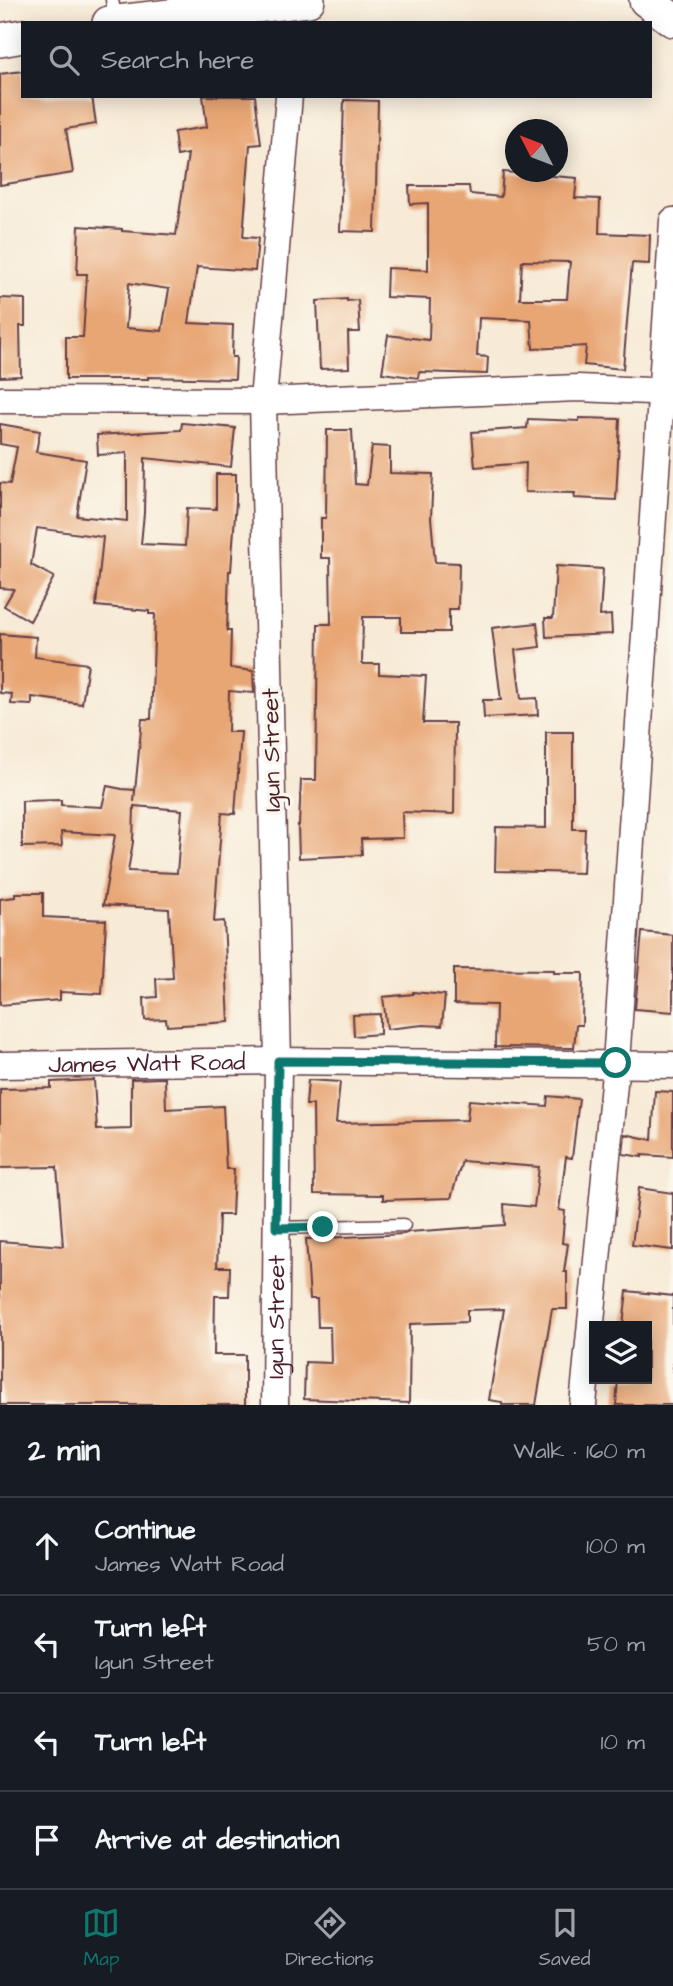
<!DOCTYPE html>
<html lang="en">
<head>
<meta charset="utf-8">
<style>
	body { margin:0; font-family:"Architects Daughter",sans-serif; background:#242831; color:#f1f3f6 }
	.controls { position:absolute; right:21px; bottom:21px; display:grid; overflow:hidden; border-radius:0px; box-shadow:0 4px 18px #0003 }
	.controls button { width:63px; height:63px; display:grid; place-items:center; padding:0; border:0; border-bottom:2px solid #363941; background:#171b24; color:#f1f3f6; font:35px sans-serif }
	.compass { position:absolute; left:505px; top:119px; width:63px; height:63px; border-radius:50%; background:#171b24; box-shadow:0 4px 18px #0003; rotate:312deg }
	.stop { position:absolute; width:21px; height:21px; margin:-16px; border:5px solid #0f766e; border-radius:50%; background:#fff }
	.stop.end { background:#0f766e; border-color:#fff; box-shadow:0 2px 7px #0008 }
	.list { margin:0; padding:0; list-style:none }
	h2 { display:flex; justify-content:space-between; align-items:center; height:91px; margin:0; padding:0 28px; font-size:30px }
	h2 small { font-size:23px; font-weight:400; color:#9ea1a6 }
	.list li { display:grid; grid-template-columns:46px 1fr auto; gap:21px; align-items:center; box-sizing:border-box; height:98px; padding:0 28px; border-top:2px solid #363941 }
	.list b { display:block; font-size:26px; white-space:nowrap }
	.list p { margin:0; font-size:23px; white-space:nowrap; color:#9ea1a6 }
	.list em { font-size:23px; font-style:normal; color:#9ea1a6 }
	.icon { flex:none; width:38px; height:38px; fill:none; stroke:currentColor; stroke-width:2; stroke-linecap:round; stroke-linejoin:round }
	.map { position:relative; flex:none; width:673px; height:1405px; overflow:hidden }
	.search { position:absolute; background:#171b24; box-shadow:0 4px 18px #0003; left:21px; right:21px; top:21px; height:77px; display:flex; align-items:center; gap:18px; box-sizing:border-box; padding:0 24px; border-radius:0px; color:#9ea1a6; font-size:26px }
	.sheet { height:483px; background:#171b24 }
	nav { display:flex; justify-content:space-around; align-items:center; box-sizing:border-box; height:98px; border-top:2px solid #363941; background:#171b24; font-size:19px; color:#9ea1a6 }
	nav a { display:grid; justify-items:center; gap:4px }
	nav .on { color:#0f766e }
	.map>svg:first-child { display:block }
	.building { fill:#e8a674; fill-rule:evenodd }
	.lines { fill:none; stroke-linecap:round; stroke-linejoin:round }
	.service-casing { stroke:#643d45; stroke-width:15 }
	.minor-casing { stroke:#643d45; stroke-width:29 }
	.tertiary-casing { stroke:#643d45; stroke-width:36 }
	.service { stroke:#fff; stroke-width:12 }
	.minor { stroke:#fff; stroke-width:26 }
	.tertiary { stroke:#fff; stroke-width:33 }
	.route { stroke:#0f766e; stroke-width:9 }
	.labels { text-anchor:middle; stroke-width:7; stroke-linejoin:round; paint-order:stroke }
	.street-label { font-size:24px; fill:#4a1f2b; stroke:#fbf7ec }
</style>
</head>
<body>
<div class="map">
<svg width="673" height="1405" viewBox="0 0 673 1405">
	<rect width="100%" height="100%" fill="#fbf7ec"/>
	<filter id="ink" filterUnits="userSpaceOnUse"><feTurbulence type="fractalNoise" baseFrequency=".0143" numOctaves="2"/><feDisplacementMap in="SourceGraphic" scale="14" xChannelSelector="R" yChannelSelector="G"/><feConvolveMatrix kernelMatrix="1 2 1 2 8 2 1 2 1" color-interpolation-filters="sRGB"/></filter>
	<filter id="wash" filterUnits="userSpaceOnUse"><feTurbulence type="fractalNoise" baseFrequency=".00686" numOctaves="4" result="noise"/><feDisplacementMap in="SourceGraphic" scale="28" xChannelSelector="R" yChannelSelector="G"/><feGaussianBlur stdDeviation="1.57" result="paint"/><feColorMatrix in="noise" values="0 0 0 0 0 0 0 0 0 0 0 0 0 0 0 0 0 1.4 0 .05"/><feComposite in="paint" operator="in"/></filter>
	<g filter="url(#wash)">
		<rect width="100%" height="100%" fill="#f7ead6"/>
		<g id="blocks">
			<g class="building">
				<path d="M23,71V96H92L96,124L66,129L73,173L0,185V74Z"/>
				<path d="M203,96H255L261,144L250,145L243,237L258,238L255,271L197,267L189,323L233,325L232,357H236L235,379L148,377V379H66V337H83L87,274H77L79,226L122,229V231L176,235L188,154L177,156L174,132L207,127ZM129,283L169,289L162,331L126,328Z"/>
				<path d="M344,100L378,101L375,232L340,231Z"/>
				<path d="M503,172L577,178L575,198L600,199L599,233L650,235L649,264L632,263L623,369L584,365L586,346L533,349L531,320L479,318L477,356L488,357L487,374L419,372L418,378L382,373L388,335L429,340L430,299L386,297L387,268L428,270V203L410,204L409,186H469L470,194L501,197ZM522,261L570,262L567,299H520Z"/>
				<path d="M0,298L25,299V326H20L21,376L0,377Z"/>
				<path d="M347,299V301L358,300L360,332H348L349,368L320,369L317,301Z"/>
				<path d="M579,418L620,419L616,500L574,498L575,493L525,492L526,463L475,467L472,432L527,428L528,419L579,421Z"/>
				<path d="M182,423L235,428L231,467L145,458L144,513L141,544L185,546L187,508L216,509V474H236V501L231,571H229L227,631H231L230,668L253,671L254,693L229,691L228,732H241L235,814L222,813L214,922L224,921L229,1022L167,1026L166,1019L145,1020L144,998L157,997L156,979L173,978L169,909L103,905L115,835L61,832L62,846L22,847V801L61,800V805L102,807L107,786L122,789L135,790L134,802L142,719H151L155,614H149V611L96,606L103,537L37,528L31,565L54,577L30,621L4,606L14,589L0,588V483L10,484L17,447L0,444V424L40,431L36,452L86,460L77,516L127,521V453L98,455L97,435L181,430ZM134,806L182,810L177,873L128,871L133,842Z"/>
				<path d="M327,430H352L355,484L367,485L372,446L390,447V473L433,474L431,518L435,562L459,563L458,609H449V632H401V617H363L362,664H379V674L426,676L423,723H455L454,814L402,812L403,838L361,839L362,855L299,858L298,825H299L301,780H316L318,624H331L330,558H321V518H326Z"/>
				<path d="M556,566L603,569L600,616L611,615L612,634L546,637L545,618H553Z"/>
				<path d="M537,623L540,647L515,650L521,699L537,698L538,715L484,718L483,700H501L492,628Z"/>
				<path d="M0,634L36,637L35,657L88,664L82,704L32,697V705L11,704L12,694L0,693Z"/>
				<path d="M546,732H573V829H585L583,873L495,871L496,827L546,828Z"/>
				<path d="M15,893H43V917L106,920L102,994L60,992V1000L0,1005V899L15,897Z"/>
				<path d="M642,932L673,935V1012L635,1009Z"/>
				<path d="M454,969L554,970V973H583L582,1025H576L574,1048L495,1047L496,1005L454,1004Z"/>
				<path d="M413,992L445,995L442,1026L423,1025L387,1029L383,997L413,994Z"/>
				<path d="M380,1014V1034L354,1036L353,1015Z"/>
				<path d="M165,1078L166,1109L223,1106L226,1169H234L232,1215H219L217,1267H230L229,1296H215L214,1355H245V1405H0V1241L63,1246L57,1167L0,1168V1089L51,1088V1082L94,1080L97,1130L131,1129V1079Z"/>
				<path d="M308,1080L340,1082L336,1123L467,1120L469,1100L547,1106L548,1096L579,1099L572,1158L566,1157L559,1210L565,1211L562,1243L568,1244L564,1272H567V1309H552L536,1405H502V1402L489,1400L504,1309L467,1310V1322L410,1324L409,1403L304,1399L305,1362L331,1363L330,1327H318L317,1299H310L306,1239L404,1234L409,1232L505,1225L504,1204L534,1207L539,1167L462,1161L451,1198L383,1200V1195L314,1194L313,1105H306Z"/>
				<path d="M655,1091L673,1092V1157L642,1155V1157L623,1154L625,1134L652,1140Z"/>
				<path d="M639,1188L673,1193V1250L632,1245Z"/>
				<path d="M627,1291L673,1296V1405H616L618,1379H647V1326H623Z"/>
			</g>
		</g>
	</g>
	<g filter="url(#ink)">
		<use href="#blocks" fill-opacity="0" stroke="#643d45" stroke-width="2"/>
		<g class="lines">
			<defs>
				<g id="service">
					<path d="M112,0L116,21"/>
					<path d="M276,1228L404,1225"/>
				</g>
				<g id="minor">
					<path d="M0,400L263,401L578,388L673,392"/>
					<path id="s1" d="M0,1065L278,1061L673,1065"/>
					<path id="s2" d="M275,1405L278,1061L263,401L289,96"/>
					<path d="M583,1405L616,1063L673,221"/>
				</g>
				<g id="tertiary">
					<path d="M646,0L673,20"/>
					<path d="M109,23L308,0"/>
					<path d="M0,40L23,36"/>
				</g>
			</defs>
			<use href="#service" class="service-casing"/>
			<use href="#minor" class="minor-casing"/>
			<use href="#tertiary" class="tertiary-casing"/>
			<use href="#service" class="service"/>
			<use href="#minor" class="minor"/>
			<use href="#tertiary" class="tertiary"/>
		</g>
	</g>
	<g class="lines" filter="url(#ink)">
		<path class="route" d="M323,1227L276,1228L278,1061L616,1063"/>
	</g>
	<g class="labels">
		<g class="street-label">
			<text transform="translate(271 750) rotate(-91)" y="8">Igun Street</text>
			<text dy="8" stroke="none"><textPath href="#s1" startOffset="147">James Watt Road</textPath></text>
			<text dy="8" stroke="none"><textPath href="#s2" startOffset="88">Igun Street</textPath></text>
		</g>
	</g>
</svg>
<div class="controls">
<button><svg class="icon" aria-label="layers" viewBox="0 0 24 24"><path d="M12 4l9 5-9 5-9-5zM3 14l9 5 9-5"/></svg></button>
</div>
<svg class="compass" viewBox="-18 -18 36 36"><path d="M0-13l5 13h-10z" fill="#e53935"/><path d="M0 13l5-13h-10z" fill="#9ea1a6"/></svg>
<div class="stop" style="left:616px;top:1063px"></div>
<div class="stop end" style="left:323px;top:1227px"></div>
<div class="search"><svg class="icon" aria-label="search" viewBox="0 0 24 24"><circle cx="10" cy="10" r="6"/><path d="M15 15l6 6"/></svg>Search here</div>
</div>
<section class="sheet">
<h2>2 min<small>Walk · 160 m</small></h2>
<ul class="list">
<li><svg class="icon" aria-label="ahead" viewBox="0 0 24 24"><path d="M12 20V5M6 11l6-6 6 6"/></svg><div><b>Continue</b><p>James Watt Road</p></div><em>100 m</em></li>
<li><svg class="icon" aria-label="left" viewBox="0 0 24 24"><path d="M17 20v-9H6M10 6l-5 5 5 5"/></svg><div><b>Turn left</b><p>Igun Street</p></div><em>50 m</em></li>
<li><svg class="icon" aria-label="left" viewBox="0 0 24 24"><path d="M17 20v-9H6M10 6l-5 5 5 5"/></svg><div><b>Turn left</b></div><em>10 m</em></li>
<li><svg class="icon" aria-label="arrive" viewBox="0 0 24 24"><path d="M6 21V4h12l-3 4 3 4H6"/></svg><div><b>Arrive at destination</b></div></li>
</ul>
</section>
<nav>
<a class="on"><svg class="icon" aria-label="map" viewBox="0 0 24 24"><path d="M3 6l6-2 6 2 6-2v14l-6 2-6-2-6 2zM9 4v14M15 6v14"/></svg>Map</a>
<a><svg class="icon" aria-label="directions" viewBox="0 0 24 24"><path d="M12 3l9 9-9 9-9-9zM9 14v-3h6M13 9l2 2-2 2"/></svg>Directions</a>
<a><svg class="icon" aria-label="saved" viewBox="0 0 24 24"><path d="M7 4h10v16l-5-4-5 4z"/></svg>Saved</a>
</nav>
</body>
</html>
